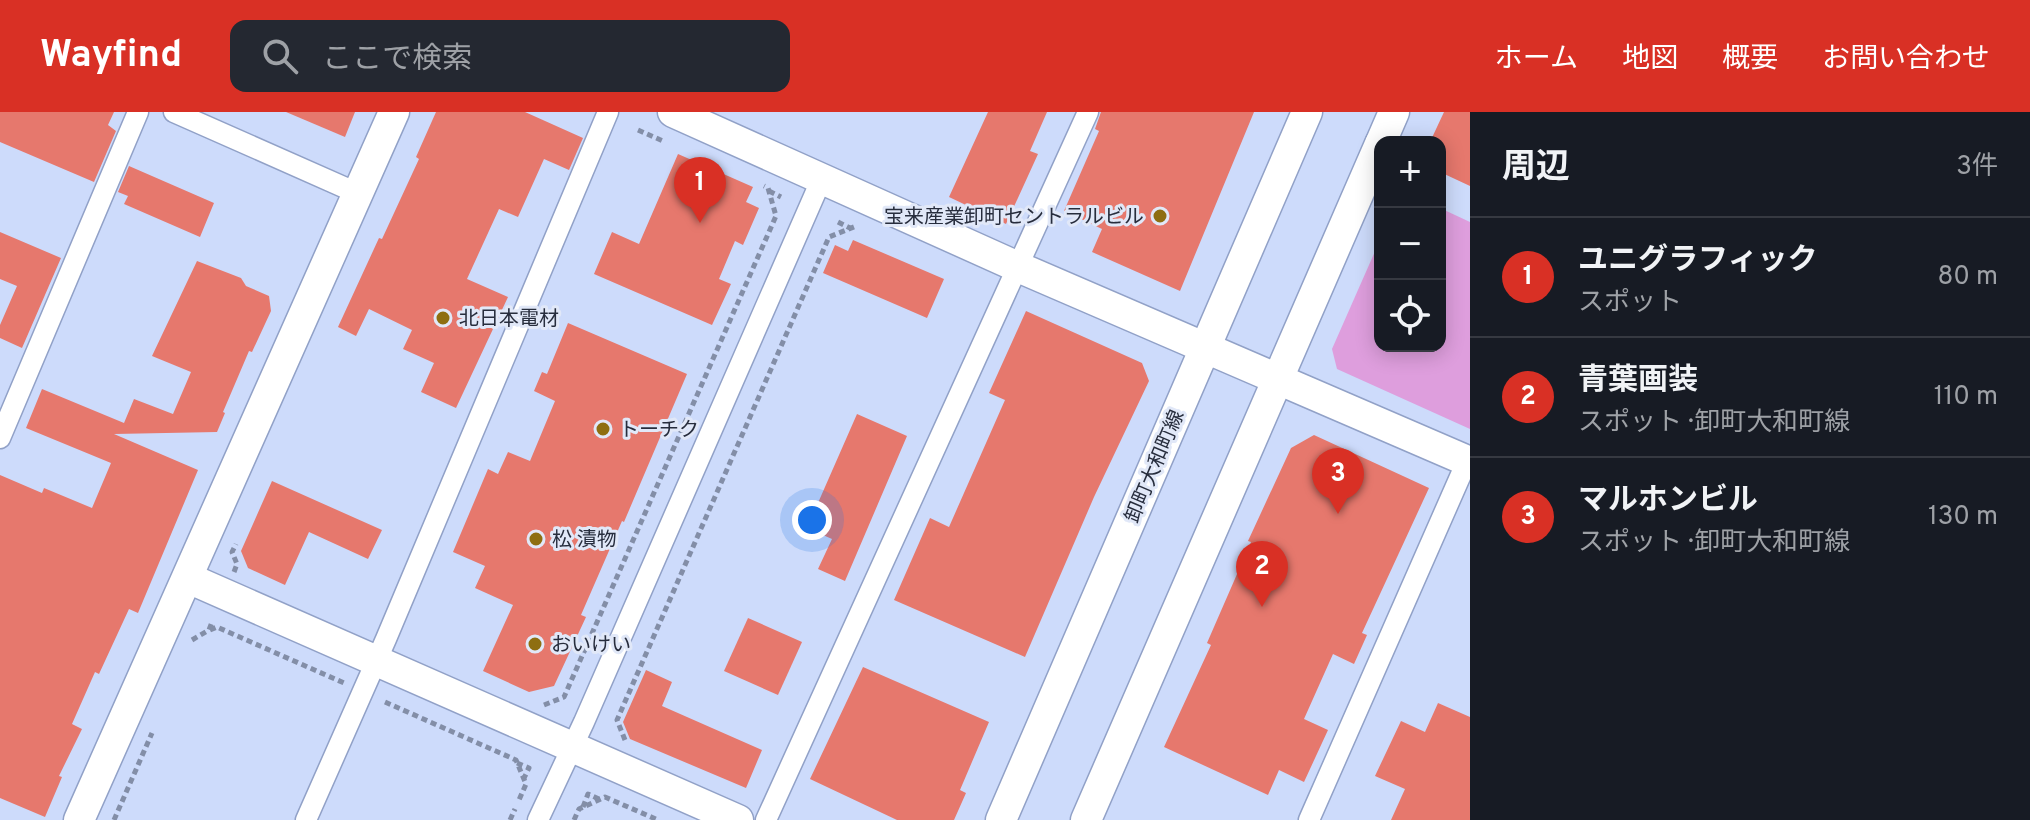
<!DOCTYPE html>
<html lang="ja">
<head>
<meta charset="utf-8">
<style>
	body { margin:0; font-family:Overpass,"Noto Sans JP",sans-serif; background:#242831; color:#f1f3f6 }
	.controls { position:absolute; right:24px; top:24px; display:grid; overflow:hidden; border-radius:16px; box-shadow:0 4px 20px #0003 }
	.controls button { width:72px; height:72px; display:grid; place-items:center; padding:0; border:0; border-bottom:2px solid #363941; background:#171b24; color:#f1f3f6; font:40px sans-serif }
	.you { position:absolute; left:812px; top:408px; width:28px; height:28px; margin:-20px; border:6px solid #fff; border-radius:50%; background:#1a73e8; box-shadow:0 0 0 12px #1a73e833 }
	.badge { display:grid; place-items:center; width:52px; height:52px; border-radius:50%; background:#d93025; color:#fff; font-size:26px; font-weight:700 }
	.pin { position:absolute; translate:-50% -66px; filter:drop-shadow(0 2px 4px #0008) }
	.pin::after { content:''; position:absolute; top:42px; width:28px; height:24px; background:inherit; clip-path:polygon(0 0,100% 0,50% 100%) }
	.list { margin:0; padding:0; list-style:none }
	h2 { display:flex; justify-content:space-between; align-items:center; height:104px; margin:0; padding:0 32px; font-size:34px }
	h2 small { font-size:26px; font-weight:400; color:#9ea1a6 }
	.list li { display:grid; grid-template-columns:52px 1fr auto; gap:24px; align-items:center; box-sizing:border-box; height:120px; padding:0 32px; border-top:2px solid #363941 }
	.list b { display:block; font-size:30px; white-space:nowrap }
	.list p { margin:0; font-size:26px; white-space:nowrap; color:#9ea1a6 }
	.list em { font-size:26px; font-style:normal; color:#9ea1a6 }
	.icon { flex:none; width:44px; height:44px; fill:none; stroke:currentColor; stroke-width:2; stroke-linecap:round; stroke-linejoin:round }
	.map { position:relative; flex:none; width:1470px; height:708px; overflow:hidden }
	header { display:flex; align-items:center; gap:48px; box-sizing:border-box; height:112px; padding:0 40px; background:#d93025; color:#fff }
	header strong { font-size:38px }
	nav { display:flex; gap:44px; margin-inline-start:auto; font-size:28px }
	.search { width:560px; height:72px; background:#242831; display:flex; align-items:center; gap:20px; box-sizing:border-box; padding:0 28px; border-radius:16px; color:#9ea1a6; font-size:30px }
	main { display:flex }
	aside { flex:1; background:#171b24 }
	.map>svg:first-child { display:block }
	.green { fill:#de9edd }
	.building { fill:#e6786d }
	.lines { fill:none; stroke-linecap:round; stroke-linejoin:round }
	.street-casing { stroke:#91a1c7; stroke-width:23 }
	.secondary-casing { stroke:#91a1c7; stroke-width:33 }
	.path { stroke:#838ea7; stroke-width:5; stroke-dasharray:6 4; stroke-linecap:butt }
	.street { stroke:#fff; stroke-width:20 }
	.secondary { stroke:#fff; stroke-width:30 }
	.poi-dot { fill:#8e6e11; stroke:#e1e8f8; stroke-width:3 }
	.labels { text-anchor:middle; stroke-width:6; stroke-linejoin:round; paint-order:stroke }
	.poi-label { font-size:20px; fill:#272d3d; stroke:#e1e8f8; text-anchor:start }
	.street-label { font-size:20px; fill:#272d3d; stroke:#e1e8f8 }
</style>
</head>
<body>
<header>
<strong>Wayfind</strong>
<div class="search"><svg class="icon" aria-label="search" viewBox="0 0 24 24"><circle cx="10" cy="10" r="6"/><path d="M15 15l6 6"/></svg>ここで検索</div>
<nav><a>ホーム</a><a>地図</a><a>概要</a><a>お問い合わせ</a></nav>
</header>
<main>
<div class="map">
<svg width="1470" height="708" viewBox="0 0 1470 708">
	<rect width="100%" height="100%" fill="#cddbfb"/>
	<path class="green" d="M1440,96L1470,110V317L1337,257L1332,237L1380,128V234H1440Z"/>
	<g class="building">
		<path d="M0,0H114L108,13L116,19L94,70L0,30Z"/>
		<path d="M286,0H355L345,25Z"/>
		<path d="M436,0H525L583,26L569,58L544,47L518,105L499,97L467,167L508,185L456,296L421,280L434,251L403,237L412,218L369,197L356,224L338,215L379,126L382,127L419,47L416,45Z"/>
		<path d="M988,0H1047L1030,39L1038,42L1006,112L949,85Z"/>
		<path d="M1101,0H1254L1180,179L1092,140L1102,117L1064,99L1099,19L1095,17Z"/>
		<path d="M1444,0H1470V74L1440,60V30H1430Z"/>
		<path d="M678,42L753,75L746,90L759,96L743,133L735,129L719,167L731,172L712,213L594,162L612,120L639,132Z"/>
		<path d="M129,54L214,91L200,125L124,92L128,84L118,80Z"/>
		<path d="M0,120L61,146L22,236L0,226V213L17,174L0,167Z"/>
		<path d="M853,128L944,167L927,206L823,161L835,133L848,139Z"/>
		<path d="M197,149L241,166L246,174L269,184L271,199L252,240L249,239L223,300L225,301L217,320L114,322L198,358L138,501L129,497L99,562L95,560L72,612L82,617L59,664L62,665L45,705L0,686V363L42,381L44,376L92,396L111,351L26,316L42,277L124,311L134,287L173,302L191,260L152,244Z"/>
		<path d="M1026,199L1142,251L1149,269L1094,385L1025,545L894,488L930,406L949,415L1005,288L989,281Z"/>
		<path d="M568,211L687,262L624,410L622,409L581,503L586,505L554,574L529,580L483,559L513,493L475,476L485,454L453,440L488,357L498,362L508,340L530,349L555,289L534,279L542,260L547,262Z"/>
		<path d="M857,302L907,324L845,469L818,457L832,427L807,416Z"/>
		<path d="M1314,323L1429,376L1362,521L1367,523L1354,552L1333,542L1304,607L1328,618L1304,670L1279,658L1268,683L1164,635L1211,533L1207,531L1251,430L1248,429L1291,336Z"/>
		<path d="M272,369L382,418L368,447L309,420L285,473L248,456L241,439Z"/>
		<path d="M748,506L802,530L778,583L724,559Z"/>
		<path d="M863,555L989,610L960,678L966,681L954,708H897L810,667Z"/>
		<path d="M646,558L672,570L662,594L762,638L746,676L630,627L623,610Z"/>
		<path d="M1438,591L1470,605V708H1391L1405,677L1375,664L1401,609L1425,620Z"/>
	</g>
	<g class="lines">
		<defs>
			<g id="street">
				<path d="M174,0L357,81"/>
				<path d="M0,326L138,0"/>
				<path d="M306,708L386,527L608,0"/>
				<path d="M538,708L584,610L822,66"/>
				<path d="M766,708L1088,0"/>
				<path d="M1309,708L1467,349"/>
			</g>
			<g id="secondary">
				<path d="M673,0L1018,155L1470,350"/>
				<path d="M1381,30L1394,0"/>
				<path d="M188,466L738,708"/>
				<path d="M79,708L394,0"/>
				<path d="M1001,708L1307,0"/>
				<path d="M1086,708L1380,32"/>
			</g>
		</defs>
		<use href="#street" class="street-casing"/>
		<use href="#secondary" class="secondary-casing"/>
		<g class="path">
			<path d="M638,18L663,29"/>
			<path d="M769,79L781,85"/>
			<path d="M838,110L850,116"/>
			<path d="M234,460L237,452L232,440L236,432"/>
			<path d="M210,518L217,515L344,571"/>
			<path d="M192,528L209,518L212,510"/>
			<path d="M385,590L516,648L526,672L519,688"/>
			<path d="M544,593L564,585L776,104L768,76L764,74"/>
			<path d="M625,628L617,608L829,125L856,114"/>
			<path d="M517,651L529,656L524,666"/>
			<path d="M583,695L588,682L599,687"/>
			<path d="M114,708L152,621"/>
			<path d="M510,708L515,697"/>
			<path d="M574,708L579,697L605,685L658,708"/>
		</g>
		<use href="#street" class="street"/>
		<use href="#secondary" class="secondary"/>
	</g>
	<g class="poi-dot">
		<circle cx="1160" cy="104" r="8"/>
		<circle cx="443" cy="206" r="8"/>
		<circle cx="603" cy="317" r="8"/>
		<circle cx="536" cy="427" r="8"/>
		<circle cx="535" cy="532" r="8"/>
	</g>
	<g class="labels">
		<g class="poi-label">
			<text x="1144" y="111" text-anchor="end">宝来産業卸町セントラルビル</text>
			<text x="459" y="213">北日本電材</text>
			<text x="619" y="324">トーチク</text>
			<text x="552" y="434">松 漬物</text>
			<text x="551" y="539">おいけい</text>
		</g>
		<g class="street-label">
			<text transform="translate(1154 354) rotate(-67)" y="7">卸町大和町線</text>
		</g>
	</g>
</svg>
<div class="controls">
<button>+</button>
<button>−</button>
<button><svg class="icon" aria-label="locate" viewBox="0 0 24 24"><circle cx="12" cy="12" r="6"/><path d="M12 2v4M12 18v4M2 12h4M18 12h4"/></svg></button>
</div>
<div class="you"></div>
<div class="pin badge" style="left:700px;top:111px">1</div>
<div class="pin badge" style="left:1262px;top:495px">2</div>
<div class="pin badge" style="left:1338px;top:402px">3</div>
</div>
<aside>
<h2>周辺<small>3件</small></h2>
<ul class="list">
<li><span class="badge">1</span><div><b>ユニグラフィック</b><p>スポット</p></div><em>80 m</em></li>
<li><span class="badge">2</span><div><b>青葉画装</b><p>スポット · 卸町大和町線</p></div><em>110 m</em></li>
<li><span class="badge">3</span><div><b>マルホンビル</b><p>スポット · 卸町大和町線</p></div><em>130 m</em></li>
</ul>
</aside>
</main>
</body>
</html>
